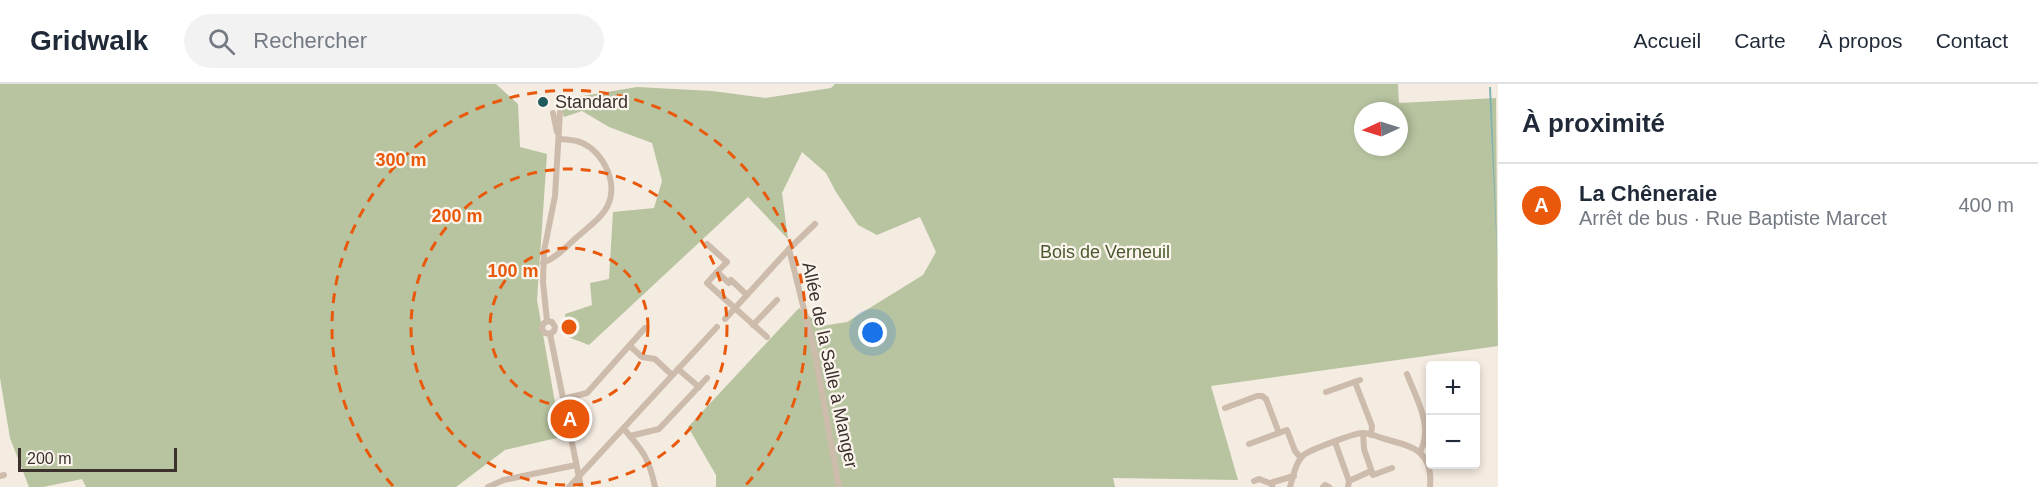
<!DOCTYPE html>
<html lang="fr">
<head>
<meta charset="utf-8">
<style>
	body { margin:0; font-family:Helvetica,sans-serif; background:#f2f2f3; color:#1f2937 }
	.controls { position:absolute; right:18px; bottom:18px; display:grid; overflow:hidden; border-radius:6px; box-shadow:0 3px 9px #0003 }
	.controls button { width:54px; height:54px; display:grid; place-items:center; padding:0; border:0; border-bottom:2px solid #e0e1e3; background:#fff; color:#1f2937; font:30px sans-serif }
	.compass { position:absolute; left:1354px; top:18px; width:54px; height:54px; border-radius:50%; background:#fff; box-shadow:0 3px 9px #0003; rotate:266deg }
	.scale { position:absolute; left:18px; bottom:15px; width:159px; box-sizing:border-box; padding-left:6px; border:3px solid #3b302b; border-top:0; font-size:16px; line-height:21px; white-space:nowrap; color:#3b302b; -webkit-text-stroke:4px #fbf5ee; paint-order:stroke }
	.you { position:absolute; left:873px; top:249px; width:21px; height:21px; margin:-15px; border:4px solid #fff; border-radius:50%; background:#1a73e8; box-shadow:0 0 0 9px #1a73e833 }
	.badge { display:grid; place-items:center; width:39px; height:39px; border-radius:50%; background:#ea580c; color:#fff; font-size:20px; font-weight:700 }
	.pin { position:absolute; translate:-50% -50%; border:3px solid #fff; box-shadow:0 2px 6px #0006 }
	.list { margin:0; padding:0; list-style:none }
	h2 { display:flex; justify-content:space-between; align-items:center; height:78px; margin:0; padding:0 24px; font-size:26px }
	h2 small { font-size:20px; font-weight:400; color:#747a83 }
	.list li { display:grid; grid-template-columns:39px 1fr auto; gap:18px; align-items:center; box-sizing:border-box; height:84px; padding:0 24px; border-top:2px solid #e0e1e3 }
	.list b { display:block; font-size:22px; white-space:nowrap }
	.list p { margin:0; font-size:20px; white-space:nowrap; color:#747a83 }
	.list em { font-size:20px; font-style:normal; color:#747a83 }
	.icon { flex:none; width:33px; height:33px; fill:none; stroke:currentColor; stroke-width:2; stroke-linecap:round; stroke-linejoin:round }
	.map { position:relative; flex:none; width:1498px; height:403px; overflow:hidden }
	header { display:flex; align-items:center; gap:36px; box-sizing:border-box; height:84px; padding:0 30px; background:#fff; border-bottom:2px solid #e0e1e3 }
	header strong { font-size:28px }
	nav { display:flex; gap:33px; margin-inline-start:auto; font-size:21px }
	.search { width:420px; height:54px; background:#f2f2f3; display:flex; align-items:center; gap:15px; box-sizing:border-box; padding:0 21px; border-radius:33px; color:#747a83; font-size:22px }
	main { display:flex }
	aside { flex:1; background:#fff }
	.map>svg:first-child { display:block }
	.green { fill:#b8c4a0; fill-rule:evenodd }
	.water { fill:#7fb0b2 }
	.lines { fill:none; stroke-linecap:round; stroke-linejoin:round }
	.minor { stroke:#cdbbac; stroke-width:6 }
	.ring { fill:none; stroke:#e8590c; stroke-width:3; stroke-dasharray:10 8 }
	.poi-dot { fill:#1f5a5e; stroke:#fbf5ee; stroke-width:2 }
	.labels { text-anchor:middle; stroke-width:4.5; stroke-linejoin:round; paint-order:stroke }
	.poi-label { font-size:18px; fill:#3b302b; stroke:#fbf5ee; text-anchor:start }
	.park-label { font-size:18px; fill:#4a5a2e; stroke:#fbf5ee }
	.street-label { font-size:18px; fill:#3b302b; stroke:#fbf5ee }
	.centre { fill:#e8590c; stroke:#fbf5ee; stroke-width:3 }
	.ring-label { font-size:18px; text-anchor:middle; font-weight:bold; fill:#e8590c; stroke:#fbf5ee; stroke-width:4.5; stroke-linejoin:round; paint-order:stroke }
</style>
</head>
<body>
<header>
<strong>Gridwalk</strong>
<div class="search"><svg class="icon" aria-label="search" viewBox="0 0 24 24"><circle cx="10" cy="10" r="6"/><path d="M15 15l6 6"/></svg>Rechercher</div>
<nav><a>Accueil</a><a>Carte</a><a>À propos</a><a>Contact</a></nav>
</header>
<main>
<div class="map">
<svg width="1498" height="403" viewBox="0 0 1498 403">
	<rect width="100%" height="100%" fill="#f4ebe1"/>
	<g class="green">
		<path d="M0,0H496L518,20L520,63L547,70L537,216L561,353L505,366L456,403H86L82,395L43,403H29L10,354L0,294Z"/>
		<path d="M835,0H1398L1399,19L1496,14L1498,262L1211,302L1238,396L1113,394L1115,403H716V391L688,343L799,224L822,242L847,238L923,191L936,168L920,133L877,151L858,141L836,108L826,89L802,68L782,109L788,155L748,113L589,261L568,253L565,230L592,221L590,199L609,195L613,128L654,124L662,97L652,59L609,43L582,27L564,33L559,16L637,3L712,7L765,14L831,4ZM1363,27H1399V63H1363Z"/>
	</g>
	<path class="water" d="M1489,3H1491L1498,190Z"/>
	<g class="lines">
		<g class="minor">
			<path d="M560,28L555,112L544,167L543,198L547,237L543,240L542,245L545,249L550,250L581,403"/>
			<path d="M553,29L557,48"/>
			<path d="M707,160L727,178L717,188L729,199L731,196L747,211"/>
			<path d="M789,165L815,270L839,403"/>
			<path d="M543,179C556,174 566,163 576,154C587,144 602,134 608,121C619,97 601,64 577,57C571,56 565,55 559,55"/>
			<path d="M717,188L707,199L767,253"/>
			<path d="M725,235L789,165L815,140"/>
			<path d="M547,237L552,238L555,243L554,247L550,250"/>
			<path d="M753,241L777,216"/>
			<path d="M630,262L642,273L655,275L672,291"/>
			<path d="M678,285L699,303"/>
			<path d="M1407,290C1416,314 1434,343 1420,368"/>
			<path d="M1355,298L1372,342L1371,351"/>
			<path d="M1326,308L1360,296"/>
			<path d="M563,315L587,309L645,244"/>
			<path d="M1225,324L1257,312H1262L1266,315L1279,349"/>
			<path d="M624,345C643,367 649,374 655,403"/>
			<path d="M1363,349L1364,365L1373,391L1392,384"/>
			<path d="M630,352L659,345L707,294"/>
			<path d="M1335,358L1349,397L1348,403"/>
			<path d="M1249,360L1287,346L1295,367L1301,374"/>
			<path d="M0,392L4,391"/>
			<path d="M1254,397L1259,395L1272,400"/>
			<path d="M1349,397L1371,387"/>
			<path d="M488,403L504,396L576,381"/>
			<path d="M569,403L717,243"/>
			<path d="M1272,403L1273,398L1294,392"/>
			<path d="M1290,403C1293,393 1296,376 1305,370C1313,365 1354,349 1363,349C1370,349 1378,353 1385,355C1414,363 1433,367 1430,403"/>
			<path d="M1323,403L1325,401L1329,403"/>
		</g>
	</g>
	<g class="ring">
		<circle cx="569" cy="243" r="79"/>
		<circle cx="569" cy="243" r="158"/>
		<path d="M393 402A237 237 0 1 1 745 402"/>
	</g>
	<circle class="poi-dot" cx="543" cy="18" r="6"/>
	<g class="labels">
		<g class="poi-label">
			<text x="555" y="24">Standard</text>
		</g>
		<g class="park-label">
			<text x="1105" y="174">Bois de Verneuil</text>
		</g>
		<g class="street-label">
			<text transform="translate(830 281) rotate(78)" y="6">Allée de la Salle à Manger</text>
		</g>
	</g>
	<circle cx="569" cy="243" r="9" class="centre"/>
	<g class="ring-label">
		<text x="401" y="82">300 m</text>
		<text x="457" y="138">200 m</text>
		<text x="513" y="193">100 m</text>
	</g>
</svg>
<div class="controls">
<button>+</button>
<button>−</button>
</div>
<svg class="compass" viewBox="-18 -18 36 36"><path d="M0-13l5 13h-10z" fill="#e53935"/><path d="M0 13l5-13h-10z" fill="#747a83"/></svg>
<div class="scale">200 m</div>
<div class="you"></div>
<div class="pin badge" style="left:570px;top:335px">A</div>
</div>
<aside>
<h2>À proximité<small></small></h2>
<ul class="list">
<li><span class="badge">A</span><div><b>La Chêneraie</b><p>Arrêt de bus · Rue Baptiste Marcet</p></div><em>400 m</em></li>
</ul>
</aside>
</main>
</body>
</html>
